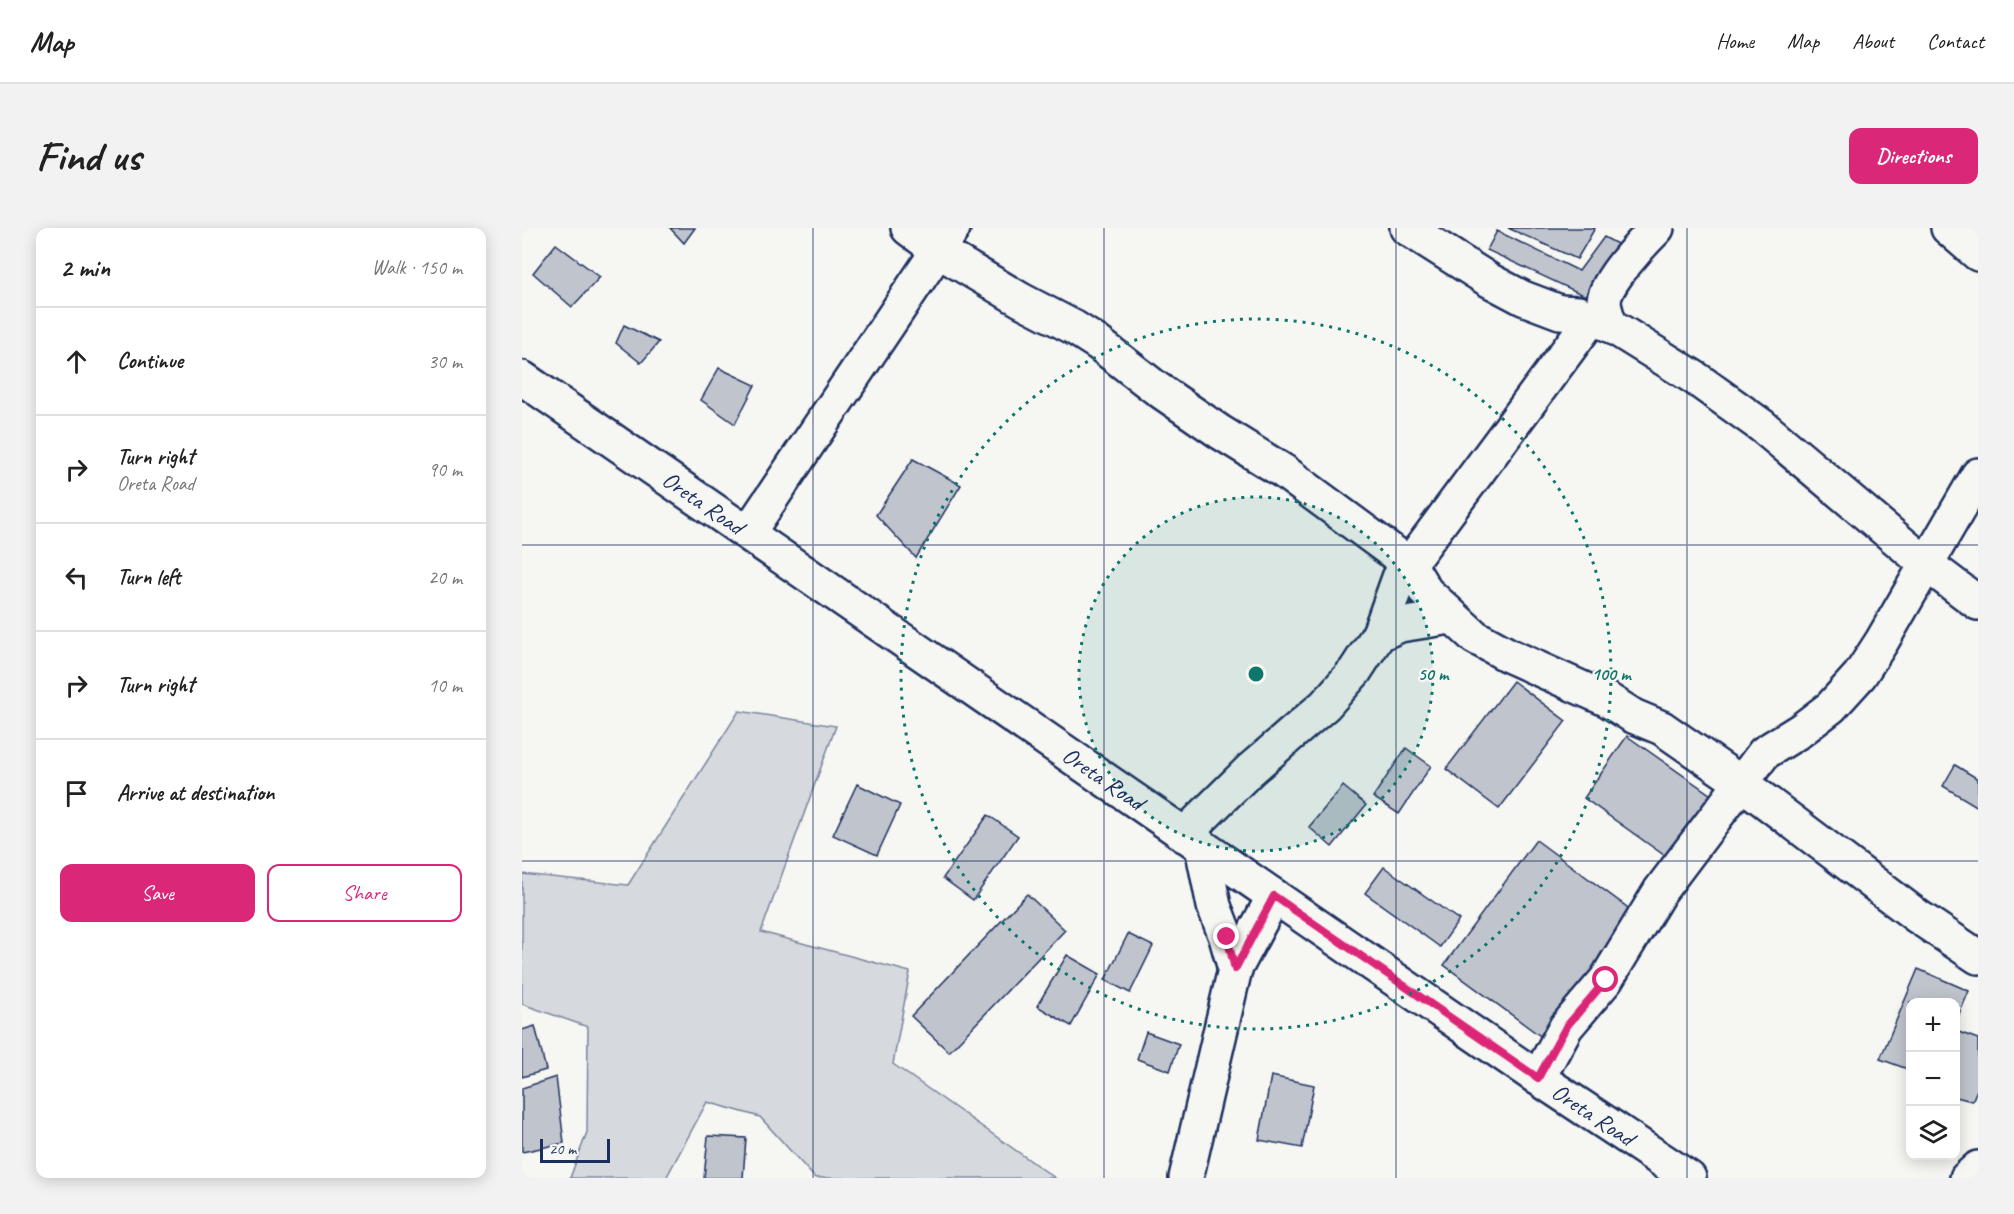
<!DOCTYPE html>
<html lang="en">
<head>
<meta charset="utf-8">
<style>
	body { margin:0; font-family:Caveat,sans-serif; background:#f2f2f2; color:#222 }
	.controls { position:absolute; right:18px; bottom:18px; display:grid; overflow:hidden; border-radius:12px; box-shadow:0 3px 15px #0003 }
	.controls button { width:54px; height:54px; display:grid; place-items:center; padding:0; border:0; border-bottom:2px solid #e0e0e0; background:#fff; color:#222; font:30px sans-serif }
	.scale { position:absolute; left:18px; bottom:15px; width:70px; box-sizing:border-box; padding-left:6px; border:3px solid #1b2f5e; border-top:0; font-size:16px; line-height:21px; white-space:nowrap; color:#1b2f5e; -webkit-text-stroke:4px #f6f6f2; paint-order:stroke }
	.stop { position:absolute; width:18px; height:18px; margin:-14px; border:4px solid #db2777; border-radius:50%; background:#fff }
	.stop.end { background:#db2777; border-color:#fff; box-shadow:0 2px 6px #0008 }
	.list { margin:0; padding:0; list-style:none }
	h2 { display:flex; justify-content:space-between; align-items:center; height:78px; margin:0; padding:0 24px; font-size:26px }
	h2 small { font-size:20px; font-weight:400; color:#767676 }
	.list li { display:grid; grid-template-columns:39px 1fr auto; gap:18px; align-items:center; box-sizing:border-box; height:108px; padding:0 24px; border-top:2px solid #e0e0e0 }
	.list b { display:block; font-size:22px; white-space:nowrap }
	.list p { margin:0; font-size:20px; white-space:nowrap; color:#767676 }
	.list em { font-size:20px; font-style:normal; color:#767676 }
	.actions { display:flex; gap:12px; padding:18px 24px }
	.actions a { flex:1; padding:14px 0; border:2px solid #db2777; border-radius:12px; text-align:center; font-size:21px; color:#db2777 }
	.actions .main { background:#db2777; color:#fff }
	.icon { flex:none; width:33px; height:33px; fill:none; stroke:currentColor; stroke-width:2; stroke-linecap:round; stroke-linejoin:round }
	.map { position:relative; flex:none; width:1456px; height:950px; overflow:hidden; border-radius:12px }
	header { display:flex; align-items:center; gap:36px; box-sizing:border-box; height:84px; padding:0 30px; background:#fff; border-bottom:2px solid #e0e0e0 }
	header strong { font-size:28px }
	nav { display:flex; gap:33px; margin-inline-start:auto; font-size:21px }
	.intro { display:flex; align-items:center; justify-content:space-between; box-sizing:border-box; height:144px; padding:0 36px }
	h1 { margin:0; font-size:42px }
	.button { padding:15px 27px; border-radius:12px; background:#db2777; color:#fff; font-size:21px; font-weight:700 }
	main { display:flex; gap:36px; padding:0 36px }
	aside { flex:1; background:#fff; border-radius:12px; box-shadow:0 3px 15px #0003 }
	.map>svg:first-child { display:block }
	.green { fill:#d6d9dd; stroke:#78849e; stroke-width:1.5 }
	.building { fill:#c0c4cd; stroke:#1b2f5e; stroke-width:1.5 }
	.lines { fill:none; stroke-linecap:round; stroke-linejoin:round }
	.minor-casing { stroke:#1b2f5e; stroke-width:38 }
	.minor { stroke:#f6f6f2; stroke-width:33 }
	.route { stroke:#db2777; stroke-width:8 }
	.grid { fill:none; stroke:#1b2f5e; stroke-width:1.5; stroke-opacity:0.55 }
	.ring { fill:none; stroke:#0f766e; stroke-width:3; stroke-dasharray:3 6 }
	.labels { text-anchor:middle; stroke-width:4.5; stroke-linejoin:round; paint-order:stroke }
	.street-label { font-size:24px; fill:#1b2f5e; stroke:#f6f6f2 }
	.centre { fill:#0f766e; stroke:#f6f6f2; stroke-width:3 }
	.ring-label { font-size:18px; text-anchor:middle; font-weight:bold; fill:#0f766e; stroke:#f6f6f2; stroke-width:4.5; stroke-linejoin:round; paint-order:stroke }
</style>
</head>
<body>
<header>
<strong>Map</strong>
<nav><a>Home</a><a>Map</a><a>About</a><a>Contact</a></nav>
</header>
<div class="intro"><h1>Find us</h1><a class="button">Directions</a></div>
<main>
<aside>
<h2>2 min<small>Walk · 150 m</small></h2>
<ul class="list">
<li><svg class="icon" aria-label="ahead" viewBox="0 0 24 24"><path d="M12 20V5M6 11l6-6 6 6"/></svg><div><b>Continue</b></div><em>30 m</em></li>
<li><svg class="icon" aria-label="right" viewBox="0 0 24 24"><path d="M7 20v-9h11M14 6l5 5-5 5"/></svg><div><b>Turn right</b><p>Oreta Road</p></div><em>90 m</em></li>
<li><svg class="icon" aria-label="left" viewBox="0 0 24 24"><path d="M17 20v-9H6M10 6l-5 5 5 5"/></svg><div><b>Turn left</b></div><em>20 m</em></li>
<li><svg class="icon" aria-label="right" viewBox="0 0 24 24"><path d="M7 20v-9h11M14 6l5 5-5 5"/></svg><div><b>Turn right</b></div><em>10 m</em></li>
<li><svg class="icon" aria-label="arrive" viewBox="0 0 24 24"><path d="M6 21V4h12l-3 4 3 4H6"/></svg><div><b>Arrive at destination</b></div></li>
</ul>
<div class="actions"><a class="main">Save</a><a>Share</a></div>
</aside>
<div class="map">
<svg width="1456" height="950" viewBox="0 0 1456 950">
	<rect width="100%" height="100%" fill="#f6f6f2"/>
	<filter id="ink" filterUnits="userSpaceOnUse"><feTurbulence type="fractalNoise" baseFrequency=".0167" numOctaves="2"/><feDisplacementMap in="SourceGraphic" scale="12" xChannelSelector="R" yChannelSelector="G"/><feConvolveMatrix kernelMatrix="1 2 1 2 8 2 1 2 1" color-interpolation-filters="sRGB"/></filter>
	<g filter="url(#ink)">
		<path class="green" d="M217,483L314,498L239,704L388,744L371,836L533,950H293L238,889L185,874L144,950H48L65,904L66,799L0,776V646L106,657Z"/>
		<g class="building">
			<path d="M148,0H173L162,15Z"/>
			<path d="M986,0H1073L1055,31Z"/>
			<path d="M975,3L1057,43L1082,9L1101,19L1068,70L965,22Z"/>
			<path d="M34,16L78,49L50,79L11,45Z"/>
			<path d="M102,97L137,114L119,135L94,115Z"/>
			<path d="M197,140L233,157L213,196L179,172Z"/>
			<path d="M391,231L439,257L394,330L354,287Z"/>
			<path d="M991,453L1044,493L977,581L924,541Z"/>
			<path d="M1105,508L1189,567L1146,630L1062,570Z"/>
			<path d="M884,520L909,538L877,586L851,569Z"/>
			<path d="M1433,537L1456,551V579L1421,558Z"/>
			<path d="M335,556L378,577L355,627L311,607Z"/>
			<path d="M821,558L844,577L810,619L787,599Z"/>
			<path d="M466,587L496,608L451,672L421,650Z"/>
			<path d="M1014,612L1113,685L1021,810L922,737Z"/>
			<path d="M862,639L937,692L918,719L843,665Z"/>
			<path d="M505,666L543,702L427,824L389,788Z"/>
			<path d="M606,706L631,718L608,765L583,752Z"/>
			<path d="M545,727L578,746L549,798L515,778Z"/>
			<path d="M1396,741L1447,763L1434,794V774H1388V842L1358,831Z"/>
			<path d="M13,798L24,842L0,849V802Z"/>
			<path d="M1434,803L1456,811V860L1450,873L1434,869Z"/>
			<path d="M624,804L657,816L648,843L615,831Z"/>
			<path d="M749,848L792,857L780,920L737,912Z"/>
			<path d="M34,849L42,915L0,924V860Z"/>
			<path d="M186,908L224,910L221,950H182Z"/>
		</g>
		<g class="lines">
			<defs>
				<g id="minor">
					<path d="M386,0L415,22L499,72L551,99L576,115L634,160L698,204L761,243L887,336L904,364L953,409L986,427L1086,472L1111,488L1140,500L1218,554L1395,688L1456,729"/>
					<path d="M885,0L967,52L1001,70L1038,84L1056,85L1088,97L1173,150L1240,198L1403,335L1456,375"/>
					<path d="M1426,0L1456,26"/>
					<path d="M1088,97C1086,90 1082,80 1082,73C1083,54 1121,14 1135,0"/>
					<path id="s1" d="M0,150L1016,850L1167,950"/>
					<path d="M226,305L431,0"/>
					<path d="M857,406L878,397L929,389"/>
					<path d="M662,607L728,542L803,477L833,443L857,406L877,350L1069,91"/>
					<path d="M680,619L692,678L704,709L713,741"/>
					<path d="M1016,850L1044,799L1084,752L1138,663L1242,525L1279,502L1309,479L1338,447L1360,413L1456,247"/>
					<path d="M664,950L713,741L752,668"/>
					<path d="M1445,950L1456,940"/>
				</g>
			</defs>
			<use href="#minor" class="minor-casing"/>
			<use href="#minor" class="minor"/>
		</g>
	</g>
	<g class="lines" filter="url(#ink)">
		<path class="route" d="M705,709L713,741L752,668L1016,850L1044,799L1084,752"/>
	</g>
	<path class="grid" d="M291,0V950M582,0V950M874,0V950M1165,0V950M0,317H1456M0,633H1456"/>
	<circle cx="734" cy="446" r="177" fill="#0f766e" fill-opacity=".12"/>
	<g class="ring">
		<circle cx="734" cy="446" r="177"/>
		<circle cx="734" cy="446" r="355"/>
	</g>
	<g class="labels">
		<g class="street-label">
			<text dy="8" stroke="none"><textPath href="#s1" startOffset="220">Oreta Road</textPath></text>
			<text dy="8" stroke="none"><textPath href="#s1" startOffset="706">Oreta Road</textPath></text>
			<text dy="8" stroke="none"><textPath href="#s1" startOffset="1300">Oreta Road</textPath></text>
		</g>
	</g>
	<circle cx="734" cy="446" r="9" class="centre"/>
	<g class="ring-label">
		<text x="911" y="452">50 m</text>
		<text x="1089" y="452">100 m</text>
	</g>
</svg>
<div class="controls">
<button>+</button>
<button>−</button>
<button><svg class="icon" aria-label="layers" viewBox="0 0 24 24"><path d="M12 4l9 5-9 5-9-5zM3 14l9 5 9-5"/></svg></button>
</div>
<div class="scale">20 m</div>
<div class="stop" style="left:1084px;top:752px"></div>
<div class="stop end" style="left:705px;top:709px"></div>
</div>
</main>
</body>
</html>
